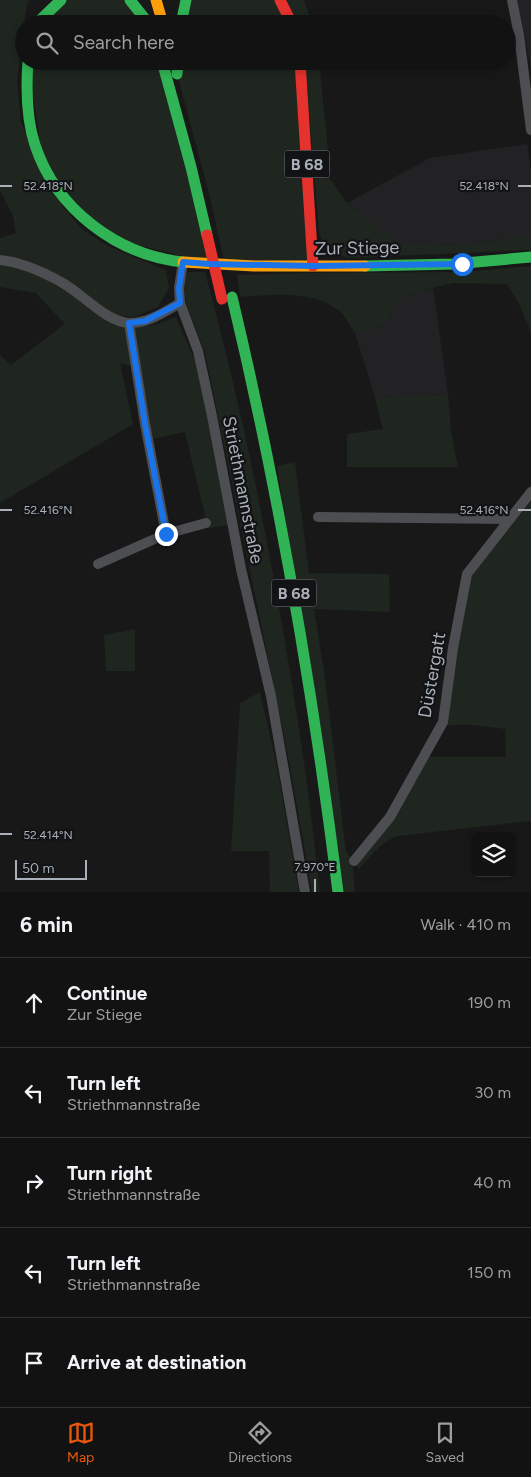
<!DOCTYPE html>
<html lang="en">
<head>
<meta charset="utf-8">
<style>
	body { margin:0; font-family:Figtree,sans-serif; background:#1f2021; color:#f1f3f6 }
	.controls { position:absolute; right:15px; bottom:15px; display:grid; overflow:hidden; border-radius:8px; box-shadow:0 2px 8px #0003 }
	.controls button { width:45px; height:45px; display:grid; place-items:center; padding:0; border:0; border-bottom:1px solid #313233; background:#121213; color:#f1f3f6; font:25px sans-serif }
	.scale { position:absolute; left:15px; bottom:12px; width:72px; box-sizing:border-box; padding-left:5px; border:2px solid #a9b0b9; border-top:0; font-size:14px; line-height:18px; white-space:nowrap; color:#a9b0b9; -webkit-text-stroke:4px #121315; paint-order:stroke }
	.stop { position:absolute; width:15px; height:15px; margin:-11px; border:4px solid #1a73e8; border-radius:50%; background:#fff }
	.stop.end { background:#1a73e8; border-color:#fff; box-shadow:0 1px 5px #0008 }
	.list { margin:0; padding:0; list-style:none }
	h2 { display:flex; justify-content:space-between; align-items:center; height:65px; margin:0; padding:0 20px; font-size:21px }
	h2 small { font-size:16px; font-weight:400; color:#9c9ea0 }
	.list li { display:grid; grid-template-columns:32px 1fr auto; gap:15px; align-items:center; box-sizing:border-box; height:90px; padding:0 20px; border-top:1px solid #313233 }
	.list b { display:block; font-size:19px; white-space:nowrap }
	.list p { margin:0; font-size:16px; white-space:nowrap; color:#9c9ea0 }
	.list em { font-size:16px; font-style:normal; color:#9c9ea0 }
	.icon { flex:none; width:28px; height:28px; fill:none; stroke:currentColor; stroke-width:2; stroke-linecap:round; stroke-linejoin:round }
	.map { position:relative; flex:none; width:531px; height:892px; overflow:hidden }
	.search { position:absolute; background:#121213; box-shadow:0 2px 8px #0003; left:15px; right:15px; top:15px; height:55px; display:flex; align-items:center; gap:12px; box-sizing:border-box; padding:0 18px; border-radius:28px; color:#9c9ea0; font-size:19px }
	.sheet { height:515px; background:#121213 }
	nav { display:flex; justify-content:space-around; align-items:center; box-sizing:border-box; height:70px; border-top:1px solid #313233; background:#121213; font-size:14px; color:#9c9ea0 }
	nav a { display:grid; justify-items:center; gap:2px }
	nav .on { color:#ea580c }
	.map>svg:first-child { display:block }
	.built { fill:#222225 }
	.green { fill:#1e261f }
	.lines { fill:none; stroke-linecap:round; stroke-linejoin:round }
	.street { stroke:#4c4e52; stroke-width:10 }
	.fast { stroke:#30b455; stroke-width:11 }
	.slow { stroke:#ff9f0a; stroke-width:11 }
	.jam { stroke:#e5322d; stroke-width:11 }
	.jam-bridge { stroke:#e5322d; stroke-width:11 }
	.route { stroke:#1a73e8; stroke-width:6 }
	.ticks { fill:none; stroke:#a9b0b9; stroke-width:2 }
	.labels { text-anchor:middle; stroke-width:4.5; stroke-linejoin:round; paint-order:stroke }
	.shield { fill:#121315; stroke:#7c8188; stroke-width:1 }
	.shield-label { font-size:16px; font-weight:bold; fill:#a9b0b9 }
	.street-label { font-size:18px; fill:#a9b0b9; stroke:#121315 }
	.ticks-label { font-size:12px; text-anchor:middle; fill:#a9b0b9; stroke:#121315; stroke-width:4.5; stroke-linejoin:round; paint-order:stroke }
</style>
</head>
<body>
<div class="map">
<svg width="531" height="892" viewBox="0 0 531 892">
	<rect width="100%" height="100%" fill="#181819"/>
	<g class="built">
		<path d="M517,0H531V67L528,52Z"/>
		<path d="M527,144L531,172V235L464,245L397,243L347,203L430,158Z"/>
		<path d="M433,288L448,394L375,397L355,333L382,327L398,301L411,293Z"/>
	</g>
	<g class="green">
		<path d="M0,0H30L27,4L24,24L17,81L21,123L62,206L83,230L108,246L166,270L169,288L158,307L134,317L116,316L60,282L111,323L139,327L158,324L176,317L196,363L229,525L208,528L185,432L152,439L140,368L120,363L133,424L0,503V355L11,365L65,324L36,293L0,287V238L16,233L13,216L0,190Z"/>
		<path d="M61,0H130L149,24H37Z"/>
		<path d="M186,0H280L292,24H181Z"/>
		<path d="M287,0H304L312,24H297Z"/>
		<path d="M28,61H162L214,264L109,238L44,168Z"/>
		<path d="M178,61H300L313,266L225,265L210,198L177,74Z"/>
		<path d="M305,61H319L328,150L321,166L347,203L397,243L464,245L531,235V250L348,258C332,254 324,248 319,232Z"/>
		<path d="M531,266V332L519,304L507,284L453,283L411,293L398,301L382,327L355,333C350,326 346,316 339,311C312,289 272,295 240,297L237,275L309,273L461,272Z"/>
		<path d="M187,272H205C247,426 277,584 301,742C309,792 314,842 320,892H312L286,745L205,352L187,306L184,288Z"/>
		<path d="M448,394L451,430L458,467H347V434L383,429L375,397Z"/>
		<path d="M295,462L309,573L389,574L390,612L314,609L325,678L346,852L352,860L355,892H344L277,466Z"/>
		<path d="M531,501V821L398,836C381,841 370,858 358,870V865L360,859L428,757H506L505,729L472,725H447L454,669L469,580L473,571Z"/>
		<path d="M135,629V671H106L104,635Z"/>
		<path d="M260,692L276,761L299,892H270L269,851H231L240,703Z"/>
	</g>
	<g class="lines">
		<g class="street">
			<path d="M512,0L519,35L531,130"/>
			<path d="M0,260C21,262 43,272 61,282C82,293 107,323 130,323C149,323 164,312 180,303"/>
			<path d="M183,262L179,288L180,303L198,351L212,416L241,569L271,696L305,892"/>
			<path d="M129,323L145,424L166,534"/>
			<path d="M318,517L510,519"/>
			<path d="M98,564L166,534L206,523"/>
			<path d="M354,861L390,817L443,722L453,648L467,574L531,492"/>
		</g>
		<g class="fast">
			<path d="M130,0L149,24"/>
			<path d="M37,23L61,0"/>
			<path d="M181,24L186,0"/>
			<path d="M28,61C26,89 26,118 35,145C56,209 117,255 183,262"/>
			<path d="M162,61L191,167L207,235"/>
			<path d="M177,74L178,61"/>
			<path d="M365,266L454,264L531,257"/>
			<path d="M232,297C279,493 313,692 338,892"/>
		</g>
		<g class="slow">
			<path d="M156,0L163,24"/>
			<path d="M183,262L254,266H365"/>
		</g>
		<g class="jam">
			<path d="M280,0L292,24"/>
			<path d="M300,61L313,266"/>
		</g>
		<path class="jam-bridge" d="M207,235L222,299"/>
	</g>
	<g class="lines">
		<path class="route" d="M166,534L145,424L129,323L145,321L180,303L179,288L183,262L210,264L313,266L462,264"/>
	</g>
	<path class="ticks" d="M0,186H12M518,186H531M0,510H12M518,510H531M0,834H12M315,879V892"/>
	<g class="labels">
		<g class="shield">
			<rect x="284.5" y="150.5" width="45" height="27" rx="4"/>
			<rect x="271.5" y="579.5" width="45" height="27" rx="4"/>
		</g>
		<g class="shield-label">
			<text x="307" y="170">B 68</text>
			<text x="294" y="599">B 68</text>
		</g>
		<g class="street-label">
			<text transform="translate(357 248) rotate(-1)" y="6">Zur Stiege</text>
			<text transform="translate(243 490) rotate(79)" y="6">Striethmannstraße</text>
			<text transform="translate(432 675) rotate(-80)" y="6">Düstergatt</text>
		</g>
	</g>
	<g class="ticks-label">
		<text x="48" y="190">52.418°N</text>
		<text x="484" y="190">52.418°N</text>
		<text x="48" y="514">52.416°N</text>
		<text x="484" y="514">52.416°N</text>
		<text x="48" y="839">52.414°N</text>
		<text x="315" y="871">7.970°E</text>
	</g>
</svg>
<div class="controls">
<button><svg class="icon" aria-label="layers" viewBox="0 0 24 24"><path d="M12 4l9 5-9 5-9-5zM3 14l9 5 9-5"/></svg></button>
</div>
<div class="scale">50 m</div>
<div class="stop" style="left:462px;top:264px"></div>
<div class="stop end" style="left:166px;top:534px"></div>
<div class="search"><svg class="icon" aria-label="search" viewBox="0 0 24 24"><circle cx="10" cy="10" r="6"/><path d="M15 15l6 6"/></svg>Search here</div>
</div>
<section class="sheet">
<h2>6 min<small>Walk · 410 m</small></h2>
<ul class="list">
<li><svg class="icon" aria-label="ahead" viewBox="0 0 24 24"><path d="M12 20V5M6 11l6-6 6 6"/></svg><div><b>Continue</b><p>Zur Stiege</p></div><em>190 m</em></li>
<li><svg class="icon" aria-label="left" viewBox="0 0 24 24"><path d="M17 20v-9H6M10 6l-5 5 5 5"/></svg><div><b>Turn left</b><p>Striethmannstraße</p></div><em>30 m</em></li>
<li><svg class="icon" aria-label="right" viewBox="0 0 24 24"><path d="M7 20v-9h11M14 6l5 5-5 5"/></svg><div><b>Turn right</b><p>Striethmannstraße</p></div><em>40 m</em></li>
<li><svg class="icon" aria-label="left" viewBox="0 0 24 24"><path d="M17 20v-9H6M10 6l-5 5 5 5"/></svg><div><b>Turn left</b><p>Striethmannstraße</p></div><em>150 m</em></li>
<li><svg class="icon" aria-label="arrive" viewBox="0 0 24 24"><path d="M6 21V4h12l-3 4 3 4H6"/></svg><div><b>Arrive at destination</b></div></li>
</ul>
</section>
<nav>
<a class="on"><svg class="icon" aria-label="map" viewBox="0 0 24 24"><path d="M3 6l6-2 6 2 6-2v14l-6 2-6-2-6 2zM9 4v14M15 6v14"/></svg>Map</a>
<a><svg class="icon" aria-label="directions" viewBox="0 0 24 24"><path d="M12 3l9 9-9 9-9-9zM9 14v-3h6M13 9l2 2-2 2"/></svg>Directions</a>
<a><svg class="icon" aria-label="saved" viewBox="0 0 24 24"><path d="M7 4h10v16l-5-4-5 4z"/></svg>Saved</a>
</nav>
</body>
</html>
